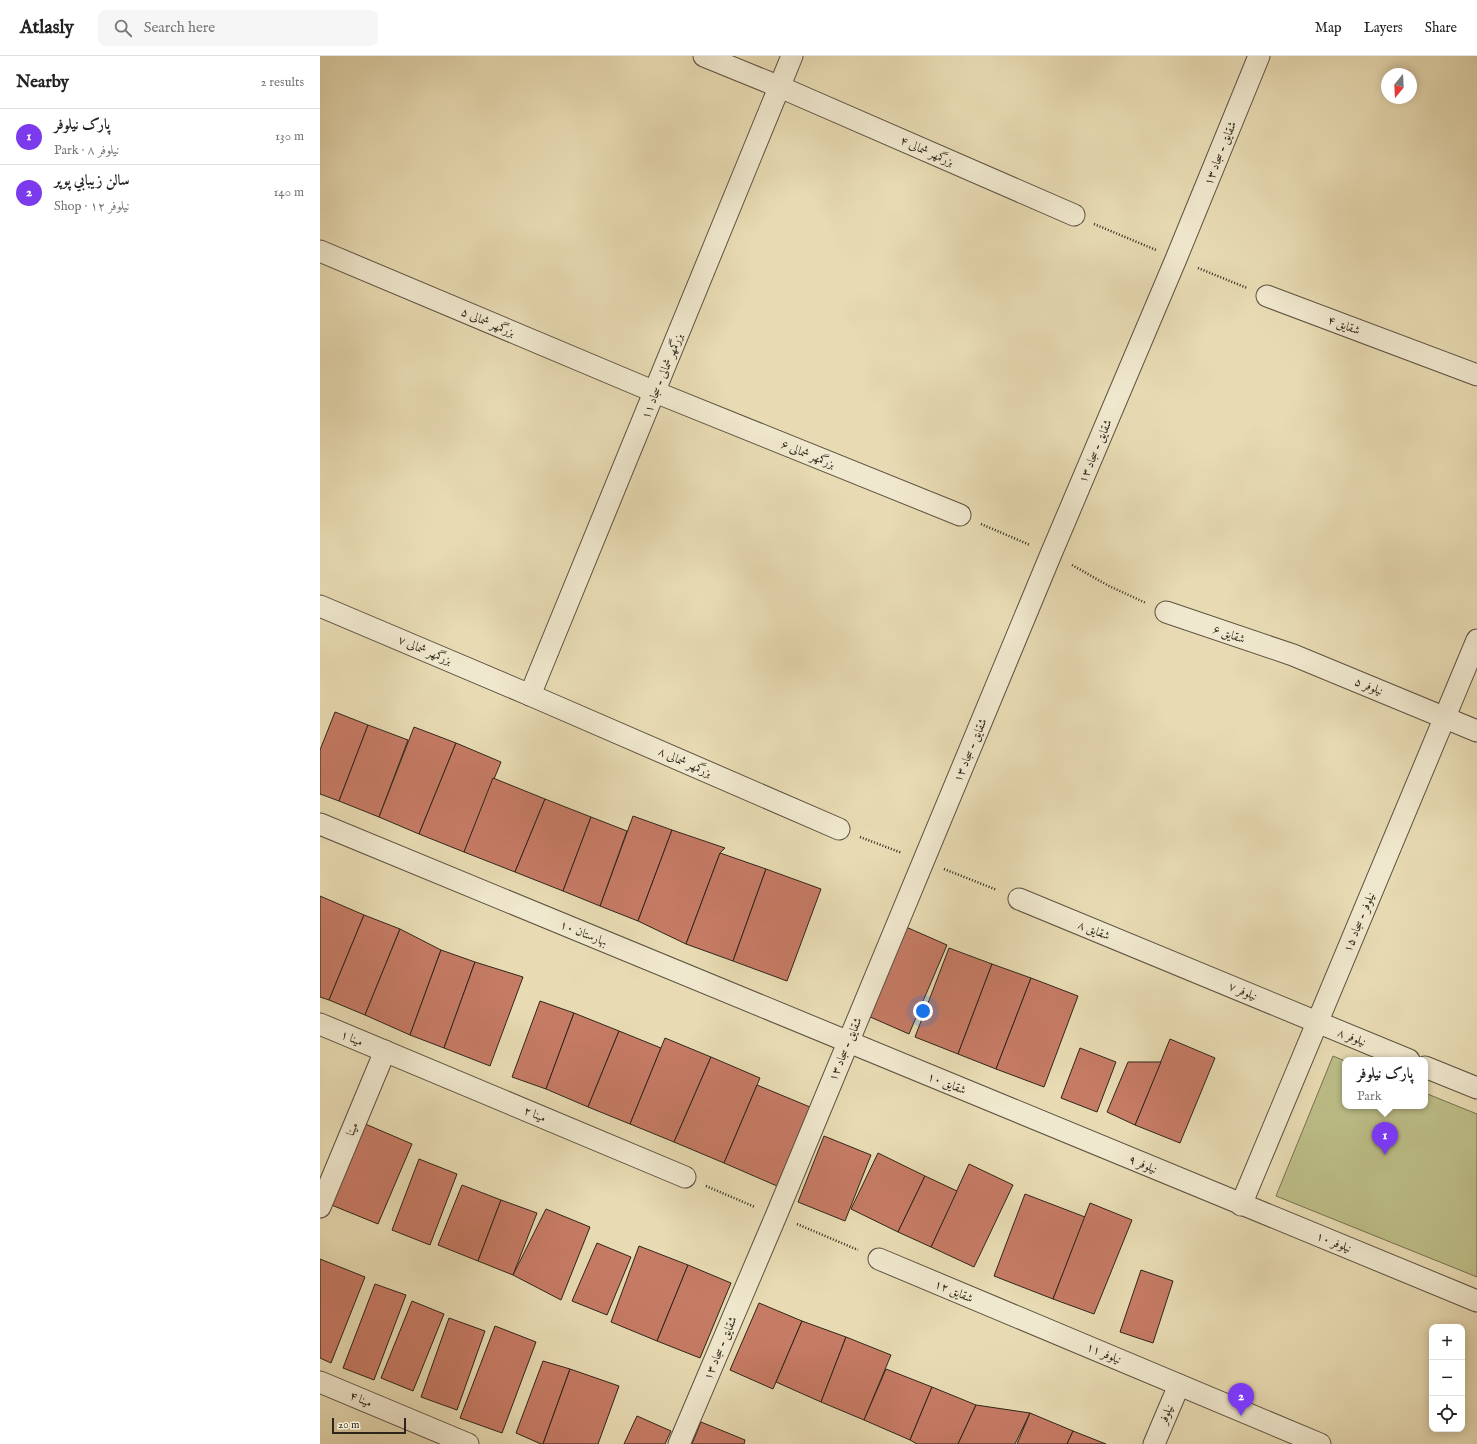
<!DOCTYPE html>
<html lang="en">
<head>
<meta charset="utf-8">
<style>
	body { margin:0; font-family:"IM FELL English",Amiri,serif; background:#f6f6f6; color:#222 }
	.controls { position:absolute; right:12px; bottom:12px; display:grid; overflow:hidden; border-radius:8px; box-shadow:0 2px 10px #0003 }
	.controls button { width:36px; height:36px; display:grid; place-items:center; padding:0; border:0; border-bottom:1px solid #e0e0e0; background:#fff; color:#222; font:20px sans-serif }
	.compass { position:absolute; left:1061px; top:12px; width:36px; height:36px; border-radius:50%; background:#fff; box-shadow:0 2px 10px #0003; rotate:198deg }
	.scale { position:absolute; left:12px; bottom:10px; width:74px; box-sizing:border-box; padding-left:4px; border:2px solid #2e251a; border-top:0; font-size:11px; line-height:14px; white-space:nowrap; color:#2e251a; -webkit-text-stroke:3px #f0e8ce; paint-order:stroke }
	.you { position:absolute; left:603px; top:955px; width:14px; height:14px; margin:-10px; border:3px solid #fff; border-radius:50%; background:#1a73e8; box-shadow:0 0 0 6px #1a73e833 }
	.badge { display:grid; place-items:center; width:26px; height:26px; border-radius:50%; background:#7c3aed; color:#fff; font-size:13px; font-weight:700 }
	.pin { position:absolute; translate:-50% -33px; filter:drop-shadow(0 1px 2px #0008) }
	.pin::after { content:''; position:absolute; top:21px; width:14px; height:12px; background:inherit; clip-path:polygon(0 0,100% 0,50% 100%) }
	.popup { position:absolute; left:1022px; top:1001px; width:86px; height:52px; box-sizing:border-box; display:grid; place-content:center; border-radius:8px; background:#fff; filter:drop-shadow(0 1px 3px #0005); font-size:13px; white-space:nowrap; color:#767676 }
	.popup b { font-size:15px; color:#222 }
	.popup::after { content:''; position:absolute; left:50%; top:100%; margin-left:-8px; border:8px solid transparent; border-top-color:#fff }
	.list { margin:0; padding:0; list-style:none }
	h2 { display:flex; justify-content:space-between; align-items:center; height:52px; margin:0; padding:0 16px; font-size:17px }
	h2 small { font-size:13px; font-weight:400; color:#767676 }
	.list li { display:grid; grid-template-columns:26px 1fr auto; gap:12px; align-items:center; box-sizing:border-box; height:56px; padding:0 16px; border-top:1px solid #e0e0e0 }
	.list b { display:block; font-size:15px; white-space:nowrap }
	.list p { margin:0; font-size:13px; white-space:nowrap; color:#767676 }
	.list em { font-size:13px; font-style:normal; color:#767676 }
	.icon { flex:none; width:22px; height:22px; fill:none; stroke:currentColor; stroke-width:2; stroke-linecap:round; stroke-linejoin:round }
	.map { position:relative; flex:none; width:1157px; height:1388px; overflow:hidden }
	header { display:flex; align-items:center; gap:24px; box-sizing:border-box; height:56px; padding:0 20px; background:#fff; border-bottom:1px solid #e0e0e0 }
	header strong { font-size:19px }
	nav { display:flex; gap:22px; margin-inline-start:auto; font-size:14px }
	.search { width:280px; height:36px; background:#f6f6f6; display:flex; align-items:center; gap:10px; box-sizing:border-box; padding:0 14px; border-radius:8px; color:#767676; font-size:15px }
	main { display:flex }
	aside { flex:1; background:#fff }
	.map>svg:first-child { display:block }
	.green { fill:#bdbe88; stroke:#767251 }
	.building { fill:#c67b65; stroke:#2e251a }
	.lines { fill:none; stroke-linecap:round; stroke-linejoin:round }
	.street-casing { stroke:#5c5240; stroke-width:23 }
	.path { stroke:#2e251a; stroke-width:2.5; stroke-dasharray:1 2; stroke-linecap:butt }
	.street { stroke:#f0e8ce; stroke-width:21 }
	.labels { text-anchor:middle; stroke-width:3; stroke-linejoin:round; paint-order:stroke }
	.street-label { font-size:12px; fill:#2e251a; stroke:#f0e8ce }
</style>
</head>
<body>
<header>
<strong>Atlasly</strong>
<div class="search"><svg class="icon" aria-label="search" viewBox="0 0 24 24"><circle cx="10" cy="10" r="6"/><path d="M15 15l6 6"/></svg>Search here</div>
<nav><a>Map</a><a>Layers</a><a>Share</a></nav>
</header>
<main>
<aside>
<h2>Nearby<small>2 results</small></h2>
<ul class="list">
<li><span class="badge">1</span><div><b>پارک نیلوفر</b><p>Park · نیلوفر ۸</p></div><em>130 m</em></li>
<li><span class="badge">2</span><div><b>سالن زيبابي پوپر</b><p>Shop · نیلوفر ۱۲</p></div><em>140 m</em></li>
</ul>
</aside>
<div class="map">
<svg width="1157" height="1388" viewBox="0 0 1157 1388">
	<rect width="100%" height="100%" fill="#e8dbb3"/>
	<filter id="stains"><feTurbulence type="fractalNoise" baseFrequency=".005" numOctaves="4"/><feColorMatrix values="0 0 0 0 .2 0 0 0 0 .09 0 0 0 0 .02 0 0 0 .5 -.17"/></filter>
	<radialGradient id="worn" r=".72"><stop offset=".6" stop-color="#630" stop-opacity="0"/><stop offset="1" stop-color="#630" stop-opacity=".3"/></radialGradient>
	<path class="green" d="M1013,1000L1025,1005V1050H1105V1037L1157,1058V1221L956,1140Z"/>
	<g class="building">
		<path d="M15,656L48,669L19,745L0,738V694Z"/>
		<path d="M48,669L88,684L59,761L19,745Z"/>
		<path d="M94,671L136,687L99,778L59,761Z"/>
		<path d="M136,687L181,706L144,796L99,778Z"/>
		<path d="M173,722L225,743L195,816L144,796Z"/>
		<path d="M225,743L271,761L243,835L195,816Z"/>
		<path d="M313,760L352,774L318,865L280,850Z"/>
		<path d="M271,761L307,775L280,850L243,835Z"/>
		<path d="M352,774L405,792L400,797L366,888L318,865Z"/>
		<path d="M400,797L446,813L413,905L366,888Z"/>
		<path d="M446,813L501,833L467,925L413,905Z"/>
		<path d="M0,840L44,859L9,944L0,941Z"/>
		<path d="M44,859L80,873L45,959L9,944Z"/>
		<path d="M586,871L627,889L589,978L548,960Z"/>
		<path d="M80,873L121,894L90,979L45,959Z"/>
		<path d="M629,892L672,908L638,998L595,981Z"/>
		<path d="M121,894L155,906L124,992L90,979Z"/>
		<path d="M155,906L203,921L170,1010L124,992Z"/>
		<path d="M672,908L711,922L676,1013L638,998Z"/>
		<path d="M711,922L758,940L724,1031L676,1013Z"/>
		<path d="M220,945L254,957L226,1033L192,1021Z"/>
		<path d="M254,957L299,975L268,1051L226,1033Z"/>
		<path d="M299,975L341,992L310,1068L268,1051Z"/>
		<path d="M345,982L391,1001L354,1086L310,1068Z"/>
		<path d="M850,983L895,1002L860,1087L815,1069Z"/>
		<path d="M760,992L796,1006L777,1056L741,1042Z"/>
		<path d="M391,1001L440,1022L404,1107L354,1086Z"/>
		<path d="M808,1006H841L815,1069L787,1056Z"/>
		<path d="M437,1029L490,1051L457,1130L404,1107Z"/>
		<path d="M43,1067L92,1088L58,1168L9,1148Z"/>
		<path d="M504,1080L551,1099L525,1165L478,1146Z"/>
		<path d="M558,1097L605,1120L578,1176L531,1153Z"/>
		<path d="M99,1103L137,1118L110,1189L72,1174Z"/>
		<path d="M649,1108L693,1129L654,1211L611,1191Z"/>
		<path d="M605,1120L637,1135L611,1191L578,1176Z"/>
		<path d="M142,1129L181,1144L158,1205L118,1189Z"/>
		<path d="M705,1138L765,1161L733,1243L674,1220Z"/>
		<path d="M181,1144L217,1157L193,1219L158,1205Z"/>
		<path d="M770,1147L812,1164L774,1258L733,1243Z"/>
		<path d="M226,1153L270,1171L241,1244L193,1219Z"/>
		<path d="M277,1187L311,1201L287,1259L252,1245Z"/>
		<path d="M319,1190L368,1209L337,1285L291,1266Z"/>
		<path d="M0,1203L45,1221L11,1307L0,1302Z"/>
		<path d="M368,1209L411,1227L380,1302L337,1285Z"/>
		<path d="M821,1214L853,1225L833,1287L800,1276Z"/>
		<path d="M55,1228L86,1239L54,1324L23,1312Z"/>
		<path d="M92,1245L124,1258L93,1335L61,1322Z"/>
		<path d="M439,1247L482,1265L453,1333L410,1314Z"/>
		<path d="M129,1262L165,1275L137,1354L101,1341Z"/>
		<path d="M482,1265L526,1281L501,1346L456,1326Z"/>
		<path d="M175,1270L216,1286L182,1377L140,1362Z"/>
		<path d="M526,1281L571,1299L544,1364L501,1346Z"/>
		<path d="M223,1305L250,1313L223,1388H221L196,1377Z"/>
		<path d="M250,1313L299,1330L278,1388H223Z"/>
		<path d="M566,1313L612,1331L590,1384L544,1364Z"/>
		<path d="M612,1331L656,1349L638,1388H597L590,1384Z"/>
		<path d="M656,1349L710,1357L695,1388H638Z"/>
		<path d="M710,1357L753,1375L747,1388H697Z"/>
		<path d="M317,1360L351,1375L345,1388H304Z"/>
		<path d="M381,1366L425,1384L424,1388H372Z"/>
		<path d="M753,1375L786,1388H747Z"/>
	</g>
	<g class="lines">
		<defs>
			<g id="street">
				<path d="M384,0L460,31L754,159"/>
				<path d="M0,195L335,336L640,459"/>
				<path d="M947,240L1157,319"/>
				<path d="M0,550L210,639L519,773"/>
				<path d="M846,556L973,599L1157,675"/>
				<path d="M210,639L472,0"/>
				<path d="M0,768L1157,1245"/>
				<path d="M699,843L1089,1004"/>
				<path d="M0,968L365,1121"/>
				<path d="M1105,1011L1157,1032"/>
				<path d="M921,1149L1157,584"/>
				<path d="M0,1151L65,995"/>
				<path d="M559,1203L1000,1388"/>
				<path d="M0,1326L148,1388"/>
				<path d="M359,1388L456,1160L731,498L856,203L939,0"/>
				<path d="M834,1388L859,1329"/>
			</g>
		</defs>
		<use href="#street" class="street-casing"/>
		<g class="path">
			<path d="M774,168L836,194"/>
			<path d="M878,212L927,232"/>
			<path d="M661,468L710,489"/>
			<path d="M752,509L789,530L826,547"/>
			<path d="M540,781L582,797"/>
			<path d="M624,813L677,834"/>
			<path d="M386,1130L435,1151"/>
			<path d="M477,1168L538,1194"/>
		</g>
		<use href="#street" class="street"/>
	</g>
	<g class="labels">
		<g class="street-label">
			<text transform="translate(607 95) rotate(24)" y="4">بزرگمهر شمالی ۴</text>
			<text transform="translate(900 97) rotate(-68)" y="4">شقایق - سجاد ۱۳</text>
			<text transform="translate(168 266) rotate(23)" y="4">بزرگمهر شمالی ۵</text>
			<text transform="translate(1024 269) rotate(20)" y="4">شقایق ۴</text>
			<text transform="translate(342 320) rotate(-68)" y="4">بزرگمهر شمالی - سجاد ۱۱</text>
			<text transform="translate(775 395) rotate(-67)" y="4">شقایق - سجاد ۱۳</text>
			<text transform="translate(488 398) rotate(22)" y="4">بزرگمهر شمالی ۶</text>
			<text transform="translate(909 578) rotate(19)" y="4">شقایق ۶</text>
			<text transform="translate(105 594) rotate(23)" y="4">بزرگمهر شمالی ۷</text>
			<text transform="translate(1049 630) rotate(22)" y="4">نیلوفر ۵</text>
			<text transform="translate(650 694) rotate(-67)" y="4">شقایق - سجاد ۱۳</text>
			<text transform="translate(365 706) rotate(24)" y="4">بزرگمهر شمالی ۸</text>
			<text transform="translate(1039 866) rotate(-67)" y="4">نیلوفر - سجاد ۱۵</text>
			<text transform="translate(774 874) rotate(22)" y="4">شقایق ۸</text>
			<text transform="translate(264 877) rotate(22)" y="4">بهارستان ۱۰</text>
			<text transform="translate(923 935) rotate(23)" y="4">نیلوفر ۷</text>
			<text transform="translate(1032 981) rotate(22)" y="4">نیلوفر ۸</text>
			<text transform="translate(32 982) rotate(23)" y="4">مینا ۱</text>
			<text transform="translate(525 993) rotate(-67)" y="4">شقایق - سجاد ۱۳</text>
			<text transform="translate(627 1027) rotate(22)" y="4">شقایق ۱۰</text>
			<text transform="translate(215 1058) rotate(23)" y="4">مینا ۲</text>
			<text transform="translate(32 1073) rotate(-67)" y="4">مینا</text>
			<text transform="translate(823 1108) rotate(23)" y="4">نیلوفر ۹</text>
			<text transform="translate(1014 1186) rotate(22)" y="4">نیلوفر ۱۰</text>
			<text transform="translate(634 1235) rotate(23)" y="4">شقایق ۱۲</text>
			<text transform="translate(400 1292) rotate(-67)" y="4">شقایق - سجاد ۱۳</text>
			<text transform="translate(784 1297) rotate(23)" y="4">نیلوفر ۱۱</text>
			<text transform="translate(41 1343) rotate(23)" y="4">مینا ۴</text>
			<text transform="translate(846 1358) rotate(-67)" y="4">نیلوفر</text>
		</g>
	</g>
	<rect width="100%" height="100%" filter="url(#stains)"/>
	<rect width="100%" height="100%" fill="url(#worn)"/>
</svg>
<div class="controls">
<button>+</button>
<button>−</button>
<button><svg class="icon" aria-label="locate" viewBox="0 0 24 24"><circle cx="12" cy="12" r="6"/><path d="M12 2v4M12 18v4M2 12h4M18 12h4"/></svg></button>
</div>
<svg class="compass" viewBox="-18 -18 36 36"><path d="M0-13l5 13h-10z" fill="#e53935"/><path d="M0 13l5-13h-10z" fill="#767676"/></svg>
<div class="scale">20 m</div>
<div class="you"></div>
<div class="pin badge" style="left:1065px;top:1099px">1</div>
<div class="popup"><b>پارک نیلوفر</b>Park</div>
<div class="pin badge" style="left:921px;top:1360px">2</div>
</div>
</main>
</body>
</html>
